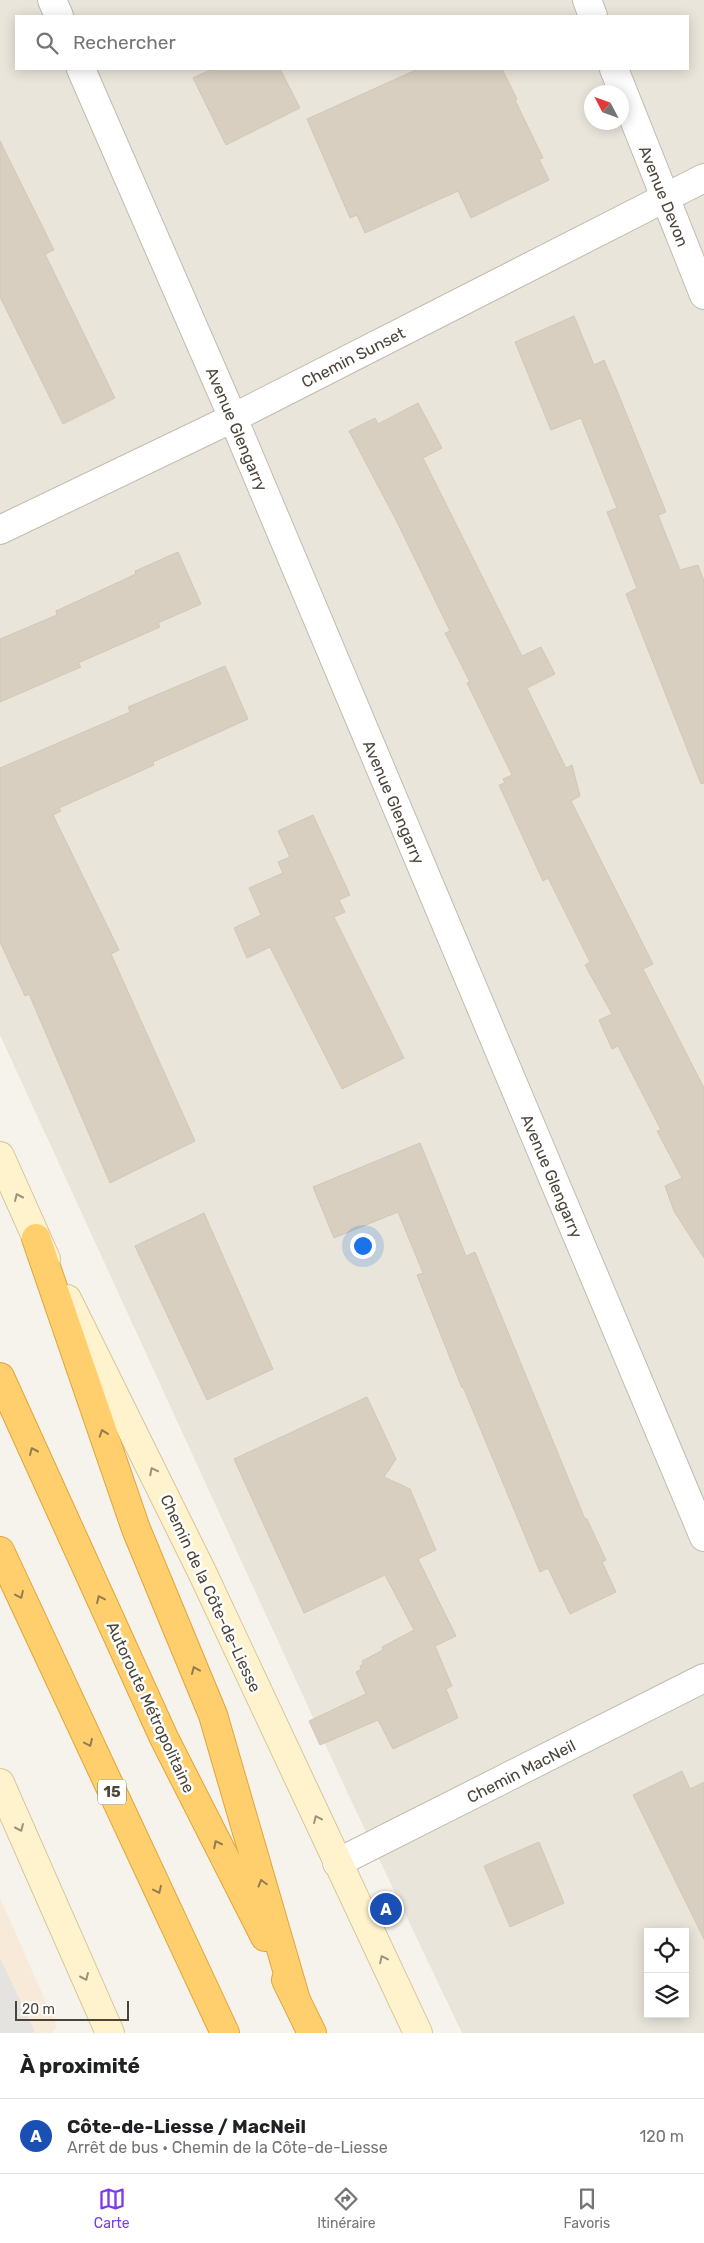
<!DOCTYPE html>
<html lang="fr">
<head>
<meta charset="utf-8">
<style>
	body { margin:0; font-family:Rubik,sans-serif; background:#f2f2f2; color:#202124 }
	.controls { position:absolute; right:15px; bottom:15px; display:grid; overflow:hidden; border-radius:0px; box-shadow:0 2px 12px #0003 }
	.controls button { width:45px; height:45px; display:grid; place-items:center; padding:0; border:0; border-bottom:1px solid #e0e0e0; background:#fff; color:#202124; font:25px sans-serif }
	.compass { position:absolute; left:584px; top:85px; width:45px; height:45px; border-radius:50%; background:#fff; box-shadow:0 2px 12px #0003; rotate:311deg }
	.scale { position:absolute; left:15px; bottom:12px; width:114px; box-sizing:border-box; padding-left:5px; border:2px solid #4b4439; border-top:0; font-size:14px; line-height:18px; white-space:nowrap; color:#4b4439; -webkit-text-stroke:4px #fff; paint-order:stroke }
	.you { position:absolute; left:362px; top:1245px; width:18px; height:18px; margin:-12px; border:4px solid #fff; border-radius:50%; background:#1a73e8; box-shadow:0 0 0 8px #1a73e833 }
	.badge { display:grid; place-items:center; width:32px; height:32px; border-radius:50%; background:#7c3aed; color:#fff; font-size:16px; font-weight:700 }
	.pin { position:absolute; translate:-50% -50%; border:2px solid #fff; box-shadow:0 1px 5px #0006 }
	.list { margin:0; padding:0; list-style:none }
	h2 { display:flex; justify-content:space-between; align-items:center; height:65px; margin:0; padding:0 20px; font-size:21px }
	h2 small { font-size:16px; font-weight:400; color:#757577 }
	.list li { display:grid; grid-template-columns:32px 1fr auto; gap:15px; align-items:center; box-sizing:border-box; height:75px; padding:0 20px; border-top:1px solid #e0e0e0 }
	.list b { display:block; font-size:19px; white-space:nowrap }
	.list p { margin:0; font-size:16px; white-space:nowrap; color:#757577 }
	.list em { font-size:16px; font-style:normal; color:#757577 }
	.icon { flex:none; width:28px; height:28px; fill:none; stroke:currentColor; stroke-width:2; stroke-linecap:round; stroke-linejoin:round }
	.map { position:relative; flex:none; width:704px; height:2033px; overflow:hidden }
	.search { position:absolute; background:#fff; box-shadow:0 2px 12px #0003; left:15px; right:15px; top:15px; height:55px; display:flex; align-items:center; gap:12px; box-sizing:border-box; padding:0 18px; border-radius:0px; color:#757577; font-size:19px }
	.sheet { height:140px; background:#fff }
	nav { display:flex; justify-content:space-around; align-items:center; box-sizing:border-box; height:70px; border-top:1px solid #e0e0e0; background:#fff; font-size:14px; color:#757577 }
	nav a { display:grid; justify-items:center; gap:2px }
	nav .on { color:#7c3aed }
	.map>svg:first-child { display:block }
	.residential { fill:#eae5da; fill-rule:evenodd }
	.commercial { fill:#f7ead8 }
	.parking { fill:#e5e3e0 }
	.building { fill:#d8cfc1; stroke:#d3c7b4 }
	.lines { fill:none; stroke-linecap:round; stroke-linejoin:round }
	.minor-casing { stroke:#c2bbae; stroke-width:30 }
	.secondary-casing { stroke:#d6c79b; stroke-width:30 }
	.motorway-casing { stroke:#e0a43c; stroke-width:30 }
	.minor { stroke:#fff; stroke-width:28 }
	.secondary { stroke:#fff3cd; stroke-width:28 }
	.motorway { stroke:#ffcf6e; stroke-width:28 }
	.oneway { stroke:#9c937c }
	.oneway2 { stroke:#937c4e }
	.labels { text-anchor:middle; stroke-width:5; stroke-linejoin:round; paint-order:stroke }
	.shield { fill:#fff; stroke:#817c74; stroke-width:1 }
	.shield-label { font-size:15px; font-weight:bold; fill:#4b4439 }
	.street-label { font-size:16px; fill:#4b4439; stroke:#fff }
</style>
</head>
<body>
<div class="map">
<svg width="704" height="2033" viewBox="0 0 704 2033">
	<rect width="100%" height="100%" fill="#f6f3ec"/>
	<path class="residential" d="M0,0H704V2033H462L349,1796L0,1035ZM16,16H688V69H16ZM592,92H622V122H592ZM648,1932H685V2014H648Z"/>
	<path class="commercial" d="M0,1898L57,2027L51,2033H0Z"/>
	<path class="parking" d="M0,1958L35,2032L32,2033H0Z"/>
	<g class="building">
		<path d="M212,69H280L300,108L226,145L193,78Z"/>
		<path d="M418,69H502L517,99L515,100L543,158L539,159L549,180L471,218L458,191L365,233L357,215L350,218L307,119Z"/>
		<path d="M0,141L54,250L45,254L115,398L63,424L0,297Z"/>
		<path d="M574,316L594,365L604,360L618,393L666,512L658,515L680,570L698,565L704,581V783L701,784L626,594L637,588L607,512L617,508L581,418L551,430L515,342Z"/>
		<path d="M418,403L442,448L423,458L522,656L541,647L555,674L527,688L566,768L572,765L580,796L571,801L653,964L643,969L704,1088V1258L674,1211L665,1186L682,1178L657,1131L661,1130L618,1046L612,1049L599,1020L612,1014L585,965L590,962L548,878L543,881L499,785L505,783L503,779L512,775L467,683L470,682L445,633L450,631L396,520L349,431L375,418L378,424Z"/>
		<path d="M178,552L201,604L158,623L160,627L78,663L81,667L0,702V639L57,615L56,611L136,574L135,571Z"/>
		<path d="M225,666L248,719L153,762L154,765L59,808L61,811L53,815L119,950L111,954L195,1141L110,1183L29,994L25,996L0,942V768L130,712L128,707Z"/>
		<path d="M313,815L350,895L339,900L345,912L334,917L404,1058L342,1089L270,947L247,958L234,928L261,915L249,888L283,873L278,862L290,857L278,831Z"/>
		<path d="M420,1143L466,1256L475,1252L585,1519H587L606,1560L602,1562L616,1592L570,1614L548,1568L540,1572L463,1387L462,1388L417,1275L423,1273L398,1212L334,1238L313,1187Z"/>
		<path d="M204,1213L273,1369L207,1400L135,1246Z"/>
		<path d="M367,1397L396,1459L384,1477L410,1489L436,1550L418,1559L456,1636L435,1646L452,1686L446,1689L458,1718L393,1749L378,1720L320,1745L309,1721L366,1694L356,1672L361,1669L360,1666L363,1664L362,1661L383,1650L382,1647L414,1630L385,1575L304,1613L234,1459Z"/>
		<path d="M682,1771L690,1789L704,1782V1939L633,1795Z"/>
		<path d="M539,1842L564,1903L510,1927L484,1866Z"/>
	</g>
	<g class="lines">
		<defs>
			<g id="minor">
				<path d="M52,0L59,16"/>
				<path d="M587,0L593,16"/>
				<path d="M81,69L233,418L704,1537"/>
				<path d="M614,69L704,295"/>
				<path d="M0,530L233,418L704,178"/>
				<path d="M337,1863L704,1678"/>
			</g>
			<g id="secondary">
				<path d="M0,1156L46,1259"/>
				<path d="M67,1299L202,1572L418,2033"/>
				<path d="M0,1783L110,2033"/>
			</g>
			<g id="motorway">
				<path d="M36,1238L136,1529L213,1715L295,1997"/>
				<path d="M0,1377L164,1738L265,1937"/>
				<path d="M0,1551L225,2033"/>
				<path d="M286,1980L312,2033"/>
			</g>
		</defs>
		<use href="#minor" class="minor-casing"/>
		<use href="#secondary" class="secondary-casing"/>
		<use href="#motorway" class="motorway-casing"/>
		<use href="#minor" class="minor"/>
		<use href="#secondary" class="secondary"/>
		<use href="#motorway" class="motorway"/>
	</g>
	<defs><path id="oneway-chevron" d="M-2-3.5L2.5 0L-2 3.5" fill="none" stroke-width="1.6" stroke-linecap="round" stroke-linejoin="round" transform="scale(1.25)"/></defs>
	<g class="oneway">
		<use href="#oneway-chevron" transform="translate(18 1197) rotate(-114)"/>
		<use href="#oneway-chevron" transform="translate(153 1471) rotate(-117)"/>
		<use href="#oneway-chevron" transform="translate(317 1819) rotate(-115)"/>
		<use href="#oneway-chevron" transform="translate(20 1828) rotate(66)"/>
		<use href="#oneway-chevron" transform="translate(383 1959) rotate(-116)"/>
		<use href="#oneway-chevron" transform="translate(85 1977) rotate(66)"/>
	</g>
	<g class="oneway2">
		<use href="#oneway-chevron" transform="translate(103 1433) rotate(-109)"/>
		<use href="#oneway-chevron" transform="translate(33 1451) rotate(-114)"/>
		<use href="#oneway-chevron" transform="translate(20 1595) rotate(65)"/>
		<use href="#oneway-chevron" transform="translate(100 1599) rotate(-115)"/>
		<use href="#oneway-chevron" transform="translate(195 1670) rotate(-113)"/>
		<use href="#oneway-chevron" transform="translate(89 1743) rotate(65)"/>
		<use href="#oneway-chevron" transform="translate(217 1844) rotate(-117)"/>
		<use href="#oneway-chevron" transform="translate(262 1883) rotate(-106)"/>
		<use href="#oneway-chevron" transform="translate(158 1890) rotate(65)"/>
	</g>
	<g class="labels">
		<rect class="shield" x="98" y="1779.5" width="28" height="25" rx="4"/>
		<g class="shield-label">
			<text x="112" y="1797">15</text>
		</g>
		<g class="street-label">
			<text transform="translate(664 196) rotate(68)" y="6">Avenue Devon</text>
			<text transform="translate(353 357) rotate(-27)" y="6">Chemin Sunset</text>
			<text transform="translate(237 429) rotate(67)" y="6">Avenue Glengarry</text>
			<text transform="translate(394 802) rotate(67)" y="6">Avenue Glengarry</text>
			<text transform="translate(552 1176) rotate(67)" y="6">Avenue Glengarry</text>
			<text transform="translate(211 1593) rotate(65)" y="6">Chemin de la Côte-de-Liesse</text>
			<text transform="translate(151 1707) rotate(65)" y="6">Autoroute Métropolitaine</text>
			<text transform="translate(521 1771) rotate(-27)" y="6">Chemin MacNeil</text>
		</g>
	</g>
</svg>
<div class="controls">
<button><svg class="icon" aria-label="locate" viewBox="0 0 24 24"><circle cx="12" cy="12" r="6"/><path d="M12 2v4M12 18v4M2 12h4M18 12h4"/></svg></button>
<button><svg class="icon" aria-label="layers" viewBox="0 0 24 24"><path d="M12 4l9 5-9 5-9-5zM3 14l9 5 9-5"/></svg></button>
</div>
<svg class="compass" viewBox="-18 -18 36 36"><path d="M0-13l5 13h-10z" fill="#e53935"/><path d="M0 13l5-13h-10z" fill="#757577"/></svg>
<div class="scale">20 m</div>
<div class="you"></div>
<div class="pin badge" style="left:386px;top:1909px;background:#1a4fb4">A</div>
<div class="search"><svg class="icon" aria-label="search" viewBox="0 0 24 24"><circle cx="10" cy="10" r="6"/><path d="M15 15l6 6"/></svg>Rechercher</div>
</div>
<section class="sheet">
<h2>À proximité<small></small></h2>
<ul class="list">
<li><span class="badge" style="background:#1a4fb4">A</span><div><b>Côte-de-Liesse / MacNeil</b><p>Arrêt de bus · Chemin de la Côte-de-Liesse</p></div><em>120 m</em></li>
</ul>
</section>
<nav>
<a class="on"><svg class="icon" aria-label="map" viewBox="0 0 24 24"><path d="M3 6l6-2 6 2 6-2v14l-6 2-6-2-6 2zM9 4v14M15 6v14"/></svg>Carte</a>
<a><svg class="icon" aria-label="directions" viewBox="0 0 24 24"><path d="M12 3l9 9-9 9-9-9zM9 14v-3h6M13 9l2 2-2 2"/></svg>Itinéraire</a>
<a><svg class="icon" aria-label="saved" viewBox="0 0 24 24"><path d="M7 4h10v16l-5-4-5 4z"/></svg>Favoris</a>
</nav>
</body>
</html>
